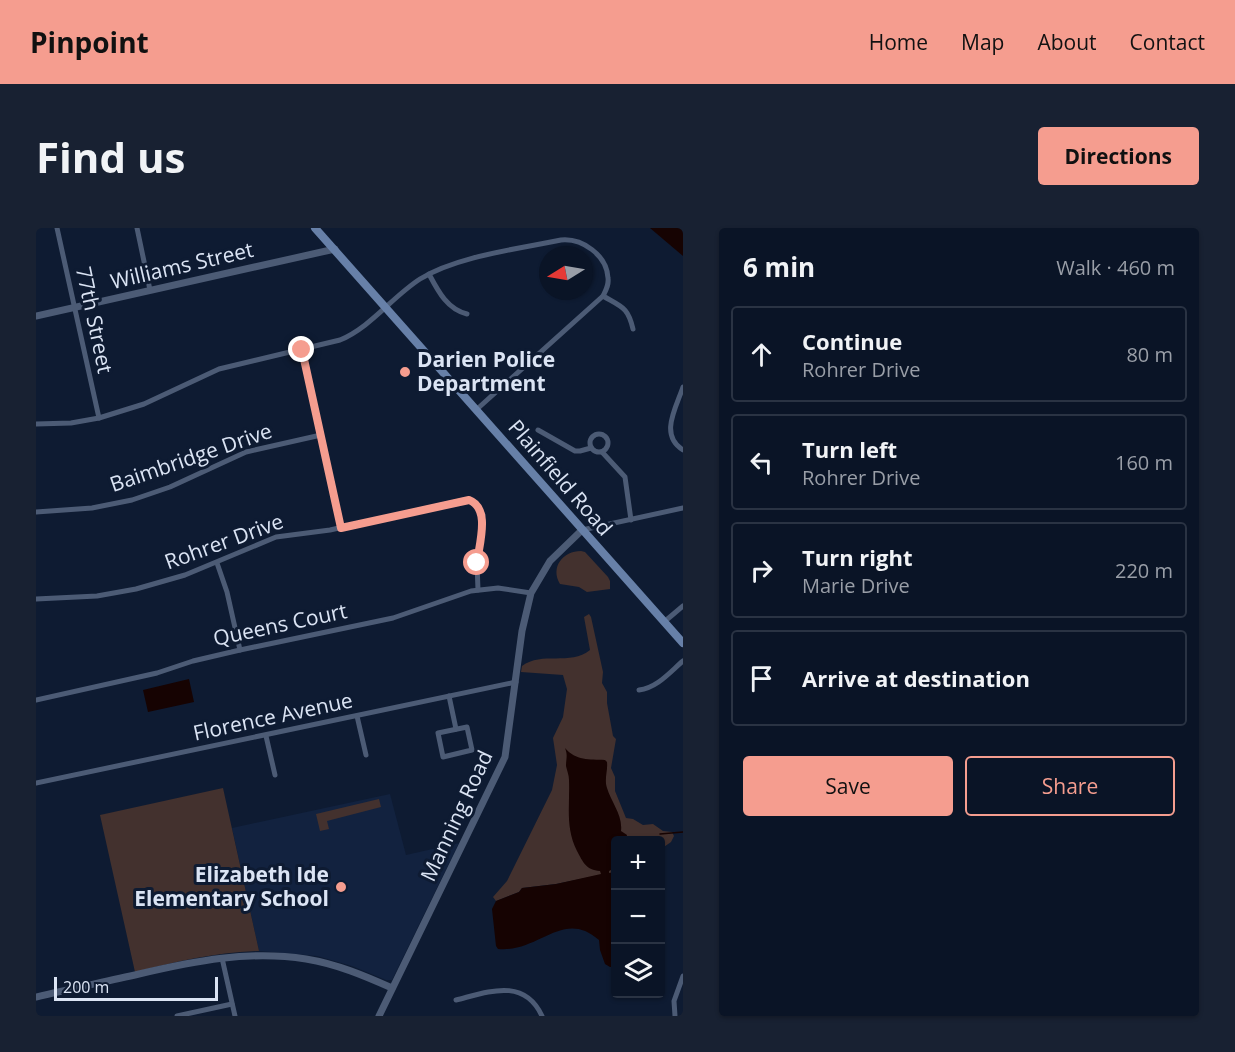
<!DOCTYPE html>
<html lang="en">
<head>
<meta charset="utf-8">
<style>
	body { margin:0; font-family:"Open Sans",sans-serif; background:#182132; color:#f1f3f6 }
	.controls { position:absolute; right:18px; bottom:18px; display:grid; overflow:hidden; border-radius:6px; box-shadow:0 2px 4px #0004 }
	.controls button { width:54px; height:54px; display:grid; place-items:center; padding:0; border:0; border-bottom:2px solid #2a3343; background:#0a1426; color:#f1f3f6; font:30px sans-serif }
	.compass { position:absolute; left:503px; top:18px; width:54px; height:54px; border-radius:50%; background:#0a1426; box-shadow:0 2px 4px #0004; rotate:259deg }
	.scale { position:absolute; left:18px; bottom:15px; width:164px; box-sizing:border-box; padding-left:6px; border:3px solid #dbe4f4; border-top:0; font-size:16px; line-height:21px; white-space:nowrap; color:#dbe4f4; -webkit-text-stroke:4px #0e1b32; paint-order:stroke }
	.stop { position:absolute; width:18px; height:18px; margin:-14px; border:4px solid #f59d8f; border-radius:50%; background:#fff }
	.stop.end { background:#f59d8f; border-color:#fff; box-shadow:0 2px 6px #0008 }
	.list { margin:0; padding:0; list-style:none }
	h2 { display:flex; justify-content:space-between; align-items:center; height:78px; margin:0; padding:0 24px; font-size:26px }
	h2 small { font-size:20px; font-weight:400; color:#999ea7 }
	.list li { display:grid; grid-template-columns:39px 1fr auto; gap:18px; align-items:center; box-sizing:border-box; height:96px; margin:0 12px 12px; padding:0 12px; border:2px solid #2a3343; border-radius:6px }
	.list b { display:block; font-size:22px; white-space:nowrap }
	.list p { margin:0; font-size:20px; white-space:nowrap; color:#999ea7 }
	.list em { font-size:20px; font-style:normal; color:#999ea7 }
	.actions { display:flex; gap:12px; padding:18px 24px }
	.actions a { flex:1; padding:14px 0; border:2px solid #f59d8f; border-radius:6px; text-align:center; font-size:21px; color:#f59d8f }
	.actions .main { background:#f59d8f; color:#111 }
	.icon { flex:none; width:33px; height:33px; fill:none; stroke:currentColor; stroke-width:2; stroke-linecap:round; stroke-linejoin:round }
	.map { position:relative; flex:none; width:647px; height:788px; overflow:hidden; border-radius:6px }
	header { display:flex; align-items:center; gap:36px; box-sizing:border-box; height:84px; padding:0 30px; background:#f59d8f; color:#111 }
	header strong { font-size:28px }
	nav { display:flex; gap:33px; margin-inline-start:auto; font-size:21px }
	.intro { display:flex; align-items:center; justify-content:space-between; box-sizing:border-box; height:144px; padding:0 36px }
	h1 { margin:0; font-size:42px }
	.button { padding:15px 27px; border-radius:6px; background:#f59d8f; color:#111; font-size:21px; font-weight:700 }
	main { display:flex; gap:36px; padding:0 36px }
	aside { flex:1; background:#0a1426; border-radius:6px; box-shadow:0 2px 4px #0004 }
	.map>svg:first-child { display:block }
	.built { fill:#12223f }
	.green { fill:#43312e }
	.water { fill:#160302 }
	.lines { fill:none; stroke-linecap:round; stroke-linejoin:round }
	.stream { stroke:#160302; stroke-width:1.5 }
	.minor { stroke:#4c5b75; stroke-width:5 }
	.tertiary { stroke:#4c5b75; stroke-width:7 }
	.secondary { stroke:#6780a8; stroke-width:8 }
	.route { stroke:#f59d8f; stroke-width:8 }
	.poi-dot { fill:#f59d8f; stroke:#0e1b32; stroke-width:2 }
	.labels { text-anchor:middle; stroke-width:6; stroke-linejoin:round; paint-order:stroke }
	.street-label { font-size:21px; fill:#dbe4f4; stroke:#0e1b32 }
	.poi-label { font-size:21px; font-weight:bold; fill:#dbe4f4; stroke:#0e1b32; text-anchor:start }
</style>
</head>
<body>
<header>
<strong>Pinpoint</strong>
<nav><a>Home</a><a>Map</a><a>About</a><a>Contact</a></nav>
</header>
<div class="intro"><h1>Find us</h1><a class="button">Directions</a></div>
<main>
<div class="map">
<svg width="647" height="788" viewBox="0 0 647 788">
	<rect width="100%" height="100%" fill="#0e1b32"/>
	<path class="built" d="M354,566L370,627L423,615L356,752H350L316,738L281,728L223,723L196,600Z"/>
	<g class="green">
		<path d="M545,323L549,324L572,349L574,353V361L551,364L543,359L524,356C514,339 527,323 545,323Z"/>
		<path d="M553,386L555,389L567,444L566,455L571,464V475L577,508L580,511L575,540L579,549V563L590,590L597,591L607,597L617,596L627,603L636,604L638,608L635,614L625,621L624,612H580L579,644L520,656L486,660L483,664L460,673L457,669L471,653L516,562L521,537L517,510L527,489L531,461L527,447L485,444L486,438C506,423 534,438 554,422L548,389Z"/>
		<path d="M187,560L223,723C180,724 140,734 99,744L64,587Z"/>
		<path d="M343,571L345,579L291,593L293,601L284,603L280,586Z"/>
	</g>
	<g class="water">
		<path d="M614,0H647V28Z"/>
		<path d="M153,451L158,474L112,484L107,462Z"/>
		<path d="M529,520C540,533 553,531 569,532L571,534C572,543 568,551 571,560C575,574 587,587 585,603L591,607L590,612H580L579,640L573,643V645L579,644V739H574L569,736L564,722L563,712C527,680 503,725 462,721L460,718L456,681L460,673L483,664L486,660L520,656L565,646L564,643C550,642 547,634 541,623C529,599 534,578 533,552C533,547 531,543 530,538C530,531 532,527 529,520Z"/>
	</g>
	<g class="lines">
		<path class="stream" d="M624,606L647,604"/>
		<g class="minor">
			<path d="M21,0L63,190"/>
			<path d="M101,0L114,62"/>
			<path d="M393,46C402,63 411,81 431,86"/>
			<path d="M567,68C586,79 592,79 597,101"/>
			<path d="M266,122L305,300"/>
			<path d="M647,159C640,180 623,207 647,222"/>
			<path d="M0,196L35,195L63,190L108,176L183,141L304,112C335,99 356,69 384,51C421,28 482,21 525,12C546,10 571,27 572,50C573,57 570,62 567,68L440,182"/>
			<path d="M502,202L539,223H544L555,220"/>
			<circle cx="563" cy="215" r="9"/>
			<path d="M566,224L589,249L595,292"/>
			<path d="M0,284L56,280L96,272L134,259L210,224L285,207"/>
			<path d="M546,302L647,280"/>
			<path d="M181,335L191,364L204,422"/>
			<path d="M0,371L61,368L100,361L149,347L240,309L294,302L428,272L440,275L447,287L441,335L442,362"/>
			<path d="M628,394L647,378"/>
			<path d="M603,462C621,460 634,444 647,433"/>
			<path d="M413,468L420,501"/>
			<path d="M0,472L121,445L157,433L204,422L357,390L435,363L462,360L495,365"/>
			<path d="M321,488L330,527"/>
			<path d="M431,499L436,522L407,529L402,505Z"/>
			<path d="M230,508L239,547"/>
			<path d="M0,555L480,454"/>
			<path d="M186,730L199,788"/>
			<path d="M420,772C452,764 488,749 506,788"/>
			<path d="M141,788L196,776"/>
			<path d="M639,788L638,773L647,748"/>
		</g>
		<g class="tertiary">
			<path d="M0,88L299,21"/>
			<path d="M0,769C34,761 68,754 103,746C158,733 213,722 270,731C301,736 329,748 356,760"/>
			<path d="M343,788L469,529L486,403L495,365L514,333L546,302"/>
		</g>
		<path class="secondary" d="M279,0L647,415"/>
	</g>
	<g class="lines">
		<path class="route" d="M266,122L305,300L433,272C455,280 443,316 441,335"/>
	</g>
	<g class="poi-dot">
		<circle cx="369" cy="144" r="6"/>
		<circle cx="305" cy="659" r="6"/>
	</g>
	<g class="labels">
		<g class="street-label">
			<text transform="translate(146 38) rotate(-13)" y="7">Williams Street</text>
			<text transform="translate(58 92) rotate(78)" y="7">77th Street</text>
			<text transform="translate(155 230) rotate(-19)" y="7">Baimbridge Drive</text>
			<text transform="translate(524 250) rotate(49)" y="7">Plainfield Road</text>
			<text transform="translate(188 314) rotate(-20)" y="7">Rohrer Drive</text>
			<text transform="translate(244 397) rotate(-12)" y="7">Queens Court</text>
			<text transform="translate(237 489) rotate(-12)" y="7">Florence Avenue</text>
			<text transform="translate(421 588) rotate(-65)" y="7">Manning Road</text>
		</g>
		<g class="poi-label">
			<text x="381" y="139">Darien Police<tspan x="381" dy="24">Department</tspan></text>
			<text x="293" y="654" text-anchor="end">Elizabeth Ide<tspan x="293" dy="24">Elementary School</tspan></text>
		</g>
	</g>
</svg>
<div class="controls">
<button>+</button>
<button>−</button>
<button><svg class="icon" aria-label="layers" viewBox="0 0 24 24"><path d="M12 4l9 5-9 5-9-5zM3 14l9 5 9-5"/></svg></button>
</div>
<svg class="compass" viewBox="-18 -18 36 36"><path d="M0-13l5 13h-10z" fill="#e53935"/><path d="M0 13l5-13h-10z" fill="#999ea7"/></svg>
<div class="scale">200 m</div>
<div class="stop" style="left:441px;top:335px"></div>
<div class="stop end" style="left:266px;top:122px"></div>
</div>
<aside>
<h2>6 min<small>Walk · 460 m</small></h2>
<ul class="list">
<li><svg class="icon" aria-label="ahead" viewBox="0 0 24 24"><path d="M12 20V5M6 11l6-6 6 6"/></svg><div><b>Continue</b><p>Rohrer Drive</p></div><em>80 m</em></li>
<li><svg class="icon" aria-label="left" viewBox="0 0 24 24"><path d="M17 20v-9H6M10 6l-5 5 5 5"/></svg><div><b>Turn left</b><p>Rohrer Drive</p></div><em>160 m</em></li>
<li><svg class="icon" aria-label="right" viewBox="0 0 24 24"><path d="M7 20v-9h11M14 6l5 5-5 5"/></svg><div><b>Turn right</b><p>Marie Drive</p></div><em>220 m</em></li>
<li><svg class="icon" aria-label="arrive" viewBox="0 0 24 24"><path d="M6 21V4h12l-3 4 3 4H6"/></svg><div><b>Arrive at destination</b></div></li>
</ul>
<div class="actions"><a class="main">Save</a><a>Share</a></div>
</aside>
</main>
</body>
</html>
